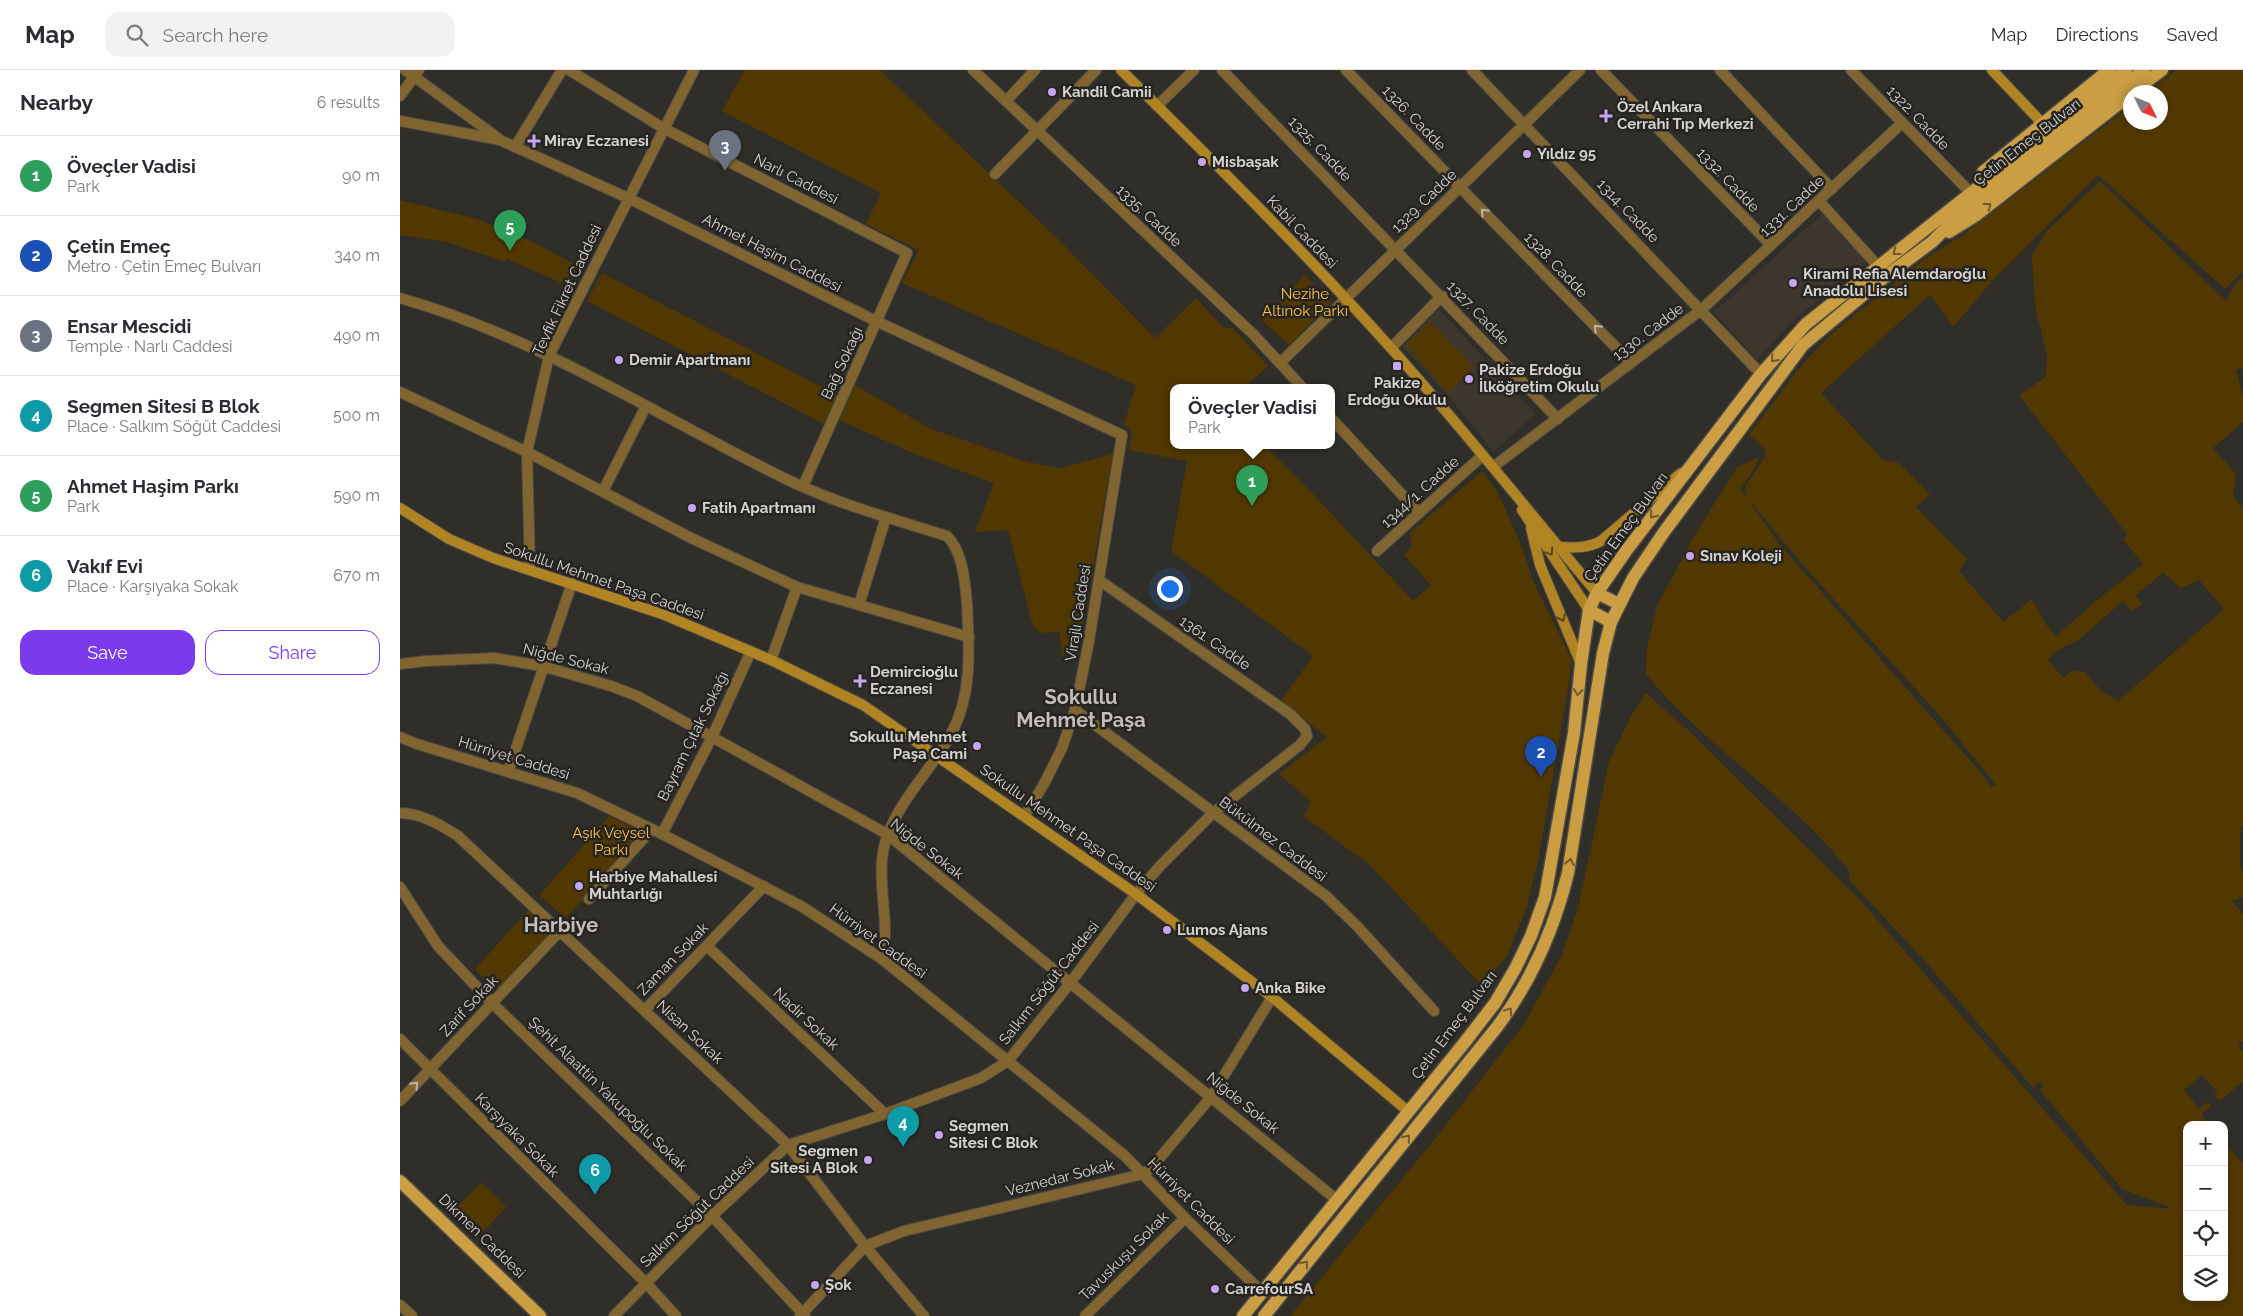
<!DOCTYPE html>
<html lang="en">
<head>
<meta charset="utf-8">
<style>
	body { margin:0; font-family:Raleway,sans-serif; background:#f2f2f3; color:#2b2b33 }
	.controls { position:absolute; right:15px; bottom:15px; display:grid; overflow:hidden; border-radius:10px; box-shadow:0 2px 8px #0003 }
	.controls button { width:45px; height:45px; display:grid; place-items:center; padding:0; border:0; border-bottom:1px solid #e1e1e2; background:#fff; color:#2b2b33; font:25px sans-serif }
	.compass { position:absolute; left:1723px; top:15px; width:45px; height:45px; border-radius:50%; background:#fff; box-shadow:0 2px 8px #0003; rotate:133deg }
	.you { position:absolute; left:769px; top:518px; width:18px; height:18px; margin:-12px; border:4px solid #fff; border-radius:50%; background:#1a73e8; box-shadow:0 0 0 8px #1a73e833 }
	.badge { display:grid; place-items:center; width:32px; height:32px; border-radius:50%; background:#7c3aed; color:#fff; font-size:16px; font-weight:700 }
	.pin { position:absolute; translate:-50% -41px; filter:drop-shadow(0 1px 2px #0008) }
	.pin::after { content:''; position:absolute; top:26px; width:18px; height:15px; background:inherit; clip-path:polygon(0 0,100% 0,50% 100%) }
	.popup { position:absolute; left:770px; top:314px; width:165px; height:65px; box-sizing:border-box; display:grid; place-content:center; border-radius:10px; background:#fff; filter:drop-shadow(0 1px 4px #0005); font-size:16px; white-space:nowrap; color:#7c7c81 }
	.popup b { font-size:19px; color:#2b2b33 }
	.popup::after { content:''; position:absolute; left:50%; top:100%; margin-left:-10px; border:10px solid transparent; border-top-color:#fff }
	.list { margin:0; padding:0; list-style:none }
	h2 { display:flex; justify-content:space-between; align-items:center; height:65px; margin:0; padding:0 20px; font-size:21px }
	h2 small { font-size:16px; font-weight:400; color:#7c7c81 }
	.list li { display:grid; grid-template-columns:32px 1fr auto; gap:15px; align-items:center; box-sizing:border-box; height:80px; padding:0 20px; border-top:1px solid #e1e1e2 }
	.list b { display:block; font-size:19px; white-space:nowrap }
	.list p { margin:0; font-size:16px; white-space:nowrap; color:#7c7c81 }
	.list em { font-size:16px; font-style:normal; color:#7c7c81 }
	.actions { display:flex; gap:10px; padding:15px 20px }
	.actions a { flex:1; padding:11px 0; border:1px solid #7c3aed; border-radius:15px; text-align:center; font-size:18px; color:#7c3aed }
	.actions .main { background:#7c3aed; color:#fff }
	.icon { flex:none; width:28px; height:28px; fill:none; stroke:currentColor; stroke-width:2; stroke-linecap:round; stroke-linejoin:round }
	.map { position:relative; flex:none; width:1843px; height:1246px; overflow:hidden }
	header { display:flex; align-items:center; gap:30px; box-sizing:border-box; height:70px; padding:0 25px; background:#fff; border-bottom:1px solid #e1e1e2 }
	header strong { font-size:24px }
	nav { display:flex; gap:28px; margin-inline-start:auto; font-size:18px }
	.search { width:350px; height:45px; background:#f2f2f3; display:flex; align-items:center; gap:12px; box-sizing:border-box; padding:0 18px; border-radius:15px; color:#7c7c81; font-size:19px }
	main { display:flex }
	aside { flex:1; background:#fff }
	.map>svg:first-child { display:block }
	.built { fill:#3c362d }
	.green { fill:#513800; fill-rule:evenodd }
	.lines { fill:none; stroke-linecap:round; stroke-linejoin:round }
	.minor-casing { stroke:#4d4c47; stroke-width:12 }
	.tertiary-casing { stroke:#4d4c47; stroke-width:12 }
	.secondary-casing { stroke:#4d4c47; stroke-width:12 }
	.primary-casing { stroke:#4d4c47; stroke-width:15 }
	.minor { stroke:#816530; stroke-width:10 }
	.tertiary { stroke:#816530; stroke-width:10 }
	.secondary { stroke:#b08423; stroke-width:10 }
	.primary { stroke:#cb9e43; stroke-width:12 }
	.oneway { stroke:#705b30 }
	.oneway2 { stroke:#beb7a7 }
	.oneway3 { stroke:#564621 }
	.poi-dot { fill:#c6a6f0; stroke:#262420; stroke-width:2 }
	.labels { text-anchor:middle; stroke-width:5; stroke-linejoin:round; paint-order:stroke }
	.poi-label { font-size:15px; font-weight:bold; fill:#d3d2cf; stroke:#262420; text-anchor:start }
	.street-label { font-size:15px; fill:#d3d2cf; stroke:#262420 }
	.park-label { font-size:15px; fill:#fcc24c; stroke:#262420 }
	.district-label { font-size:20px; font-weight:bold; fill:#c2bfba; stroke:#262420 }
</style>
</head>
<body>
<header>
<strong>Map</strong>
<div class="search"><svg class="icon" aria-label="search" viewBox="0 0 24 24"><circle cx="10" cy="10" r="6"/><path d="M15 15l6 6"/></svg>Search here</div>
<nav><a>Map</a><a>Directions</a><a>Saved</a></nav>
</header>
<main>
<aside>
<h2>Nearby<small>6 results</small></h2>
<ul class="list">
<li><span class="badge" style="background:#2e9e5b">1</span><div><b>Öveçler Vadisi</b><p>Park</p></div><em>90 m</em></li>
<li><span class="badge" style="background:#1a4fb4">2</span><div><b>Çetin Emeç</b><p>Metro · Çetin Emeç Bulvarı</p></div><em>340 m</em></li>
<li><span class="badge" style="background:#6b7280">3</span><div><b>Ensar Mescidi</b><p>Temple · Narlı Caddesi</p></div><em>490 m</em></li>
<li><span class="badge" style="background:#0f9aa8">4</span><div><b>Segmen Sitesi B Blok</b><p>Place · Salkım Söğüt Caddesi</p></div><em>500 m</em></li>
<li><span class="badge" style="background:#2e9e5b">5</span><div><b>Ahmet Haşim Parkı</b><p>Park</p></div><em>590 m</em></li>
<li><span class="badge" style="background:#0f9aa8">6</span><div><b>Vakıf Evi</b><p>Place · Karşıyaka Sokak</p></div><em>670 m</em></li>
</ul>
<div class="actions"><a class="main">Save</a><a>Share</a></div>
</aside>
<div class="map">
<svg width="1843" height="1246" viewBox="0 0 1843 1246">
	<rect width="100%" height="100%" fill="#302e29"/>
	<g class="built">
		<path d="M1423,143L1466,191L1392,252L1357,290L1314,242Z"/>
		<path d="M1039,239L1136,344L1093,382L1064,344L1002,276Z"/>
	</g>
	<g class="green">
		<path d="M345,0H480L658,169L755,268L796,228L824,258H833L868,296L845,317H773V375H864L914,425L1013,531L1031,515L1004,485L1012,477L1010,463L1082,401L1097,421L1120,472L1133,511L1172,590L1166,631L1138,791L1126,839L1107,886L1082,916L971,796L903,746L911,732L879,704L927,667L881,631L913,586L771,481L787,391L729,380L732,362L724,354L736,315L502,213L519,180L466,154L481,123L322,41Z"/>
		<path d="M1776,0H1843V201L1825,219L1698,105L1595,208L1553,257L1530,225L1421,323L1483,390L1499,393L1530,424L1516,437L1567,489L1559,501L1603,552L1632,529L1647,556L1656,566L1695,532L1743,494L1723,469L1727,464L1619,325L1646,307L1647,286L1635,236L1632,185L1647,161L1700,111L1826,231L1832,218L1843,207V298L1836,300L1843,327V352L1813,378L1836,404L1833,426L1843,439V755L1840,759V795L1843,804V827L1832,831L1843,844V971L1838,975L1843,982V1012L1819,1031L1815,1026L1818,1023L1802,1005L1784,1020L1799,1039L1808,1032L1811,1036L1801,1044L1809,1055H1787V1227H1824V1072L1843,1094V1246H890L1038,1065L1124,954L1161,887L1178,838L1209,692L1231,646L1246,623L1290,662L1460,830L1727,1135L1774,1139L1722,1119L1640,1020L1644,1016L1641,1011L1633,1018L1524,890L1449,810V800C1433,782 1417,763 1399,747C1347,699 1291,659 1246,604L1247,577L1257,536L1293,468L1337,397L1359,387L1354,399L1340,419L1346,426V415L1366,385L1365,380L1349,364L1401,296L1431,264L1523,190L1563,165L1730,36V52H1760V22H1747ZM1346,427L1410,503L1540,646L1596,715L1591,717L1582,704L1380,475ZM1763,503L1781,518L1799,510L1824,539L1718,631L1701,621L1685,602L1672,601L1663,608L1648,589L1659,579L1676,572L1723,531L1732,541L1742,534L1736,525Z"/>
		<path d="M0,130L78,149L133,172L178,196L169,216L107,189L105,192L47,172L0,165Z"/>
		<path d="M202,203L439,326L424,354L187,231Z"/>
		<path d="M905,205L931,233L889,275L862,250Z"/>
		<path d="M1030,251L1074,298L1048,323L1006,275Z"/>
		<path d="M455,315L531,359L628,392L661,398L713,384L678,582L662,585L659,561L641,563L633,557L608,460L575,462L594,413L517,385L439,350Z"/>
		<path d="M209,746L242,762L241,766L166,848L139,826Z"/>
		<path d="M130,838L153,860L99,923L75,899Z"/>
		<path d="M81,1112L106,1137L77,1169L51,1144Z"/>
	</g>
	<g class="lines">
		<defs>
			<g id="minor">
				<path d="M5,0L98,68"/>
				<path d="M169,0L263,58L507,183L403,416"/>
				<path d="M573,0L853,264L902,317"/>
				<path d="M822,0L1158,349"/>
				<path d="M946,0L1231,293"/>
				<path d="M1072,0L1361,304"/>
				<path d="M1201,0L1371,175"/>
				<path d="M1320,0L1432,119"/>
				<path d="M1451,0L1565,117"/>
				<path d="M0,26L19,0"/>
				<path d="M606,31L635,0"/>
				<path d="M757,36L794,0"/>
				<path d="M0,51L100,70L228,128L478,252L722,365L689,571L675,640L662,678L644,714L625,745"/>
				<path d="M115,77L162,0"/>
				<path d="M595,104L696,0"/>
				<path d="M1419,131L1478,196"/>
				<path d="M0,228C138,267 259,347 386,409C437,434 493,449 547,466C563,482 565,512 567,534C569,578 573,624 551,664C532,699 502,727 488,764C472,804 492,848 482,889"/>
				<path d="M991,278L1042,226"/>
				<path d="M880,293L1180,0"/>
				<path d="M0,322L127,382L291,468L397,517L569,567"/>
				<path d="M931,348L1019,443"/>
				<path d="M1093,397L1301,240L1502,53"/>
				<path d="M203,421L246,336"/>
				<path d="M977,481L1083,385"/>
				<path d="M130,500L127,382L149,286L294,0"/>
				<path d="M459,535L486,447"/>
				<path d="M371,590L397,517"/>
				<path d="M0,594L26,591L94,588L142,596L211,616L237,626L312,667L487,764L937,1130"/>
				<path d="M675,640L926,826L957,856L1034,941"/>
				<path d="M108,702L172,513"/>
				<path d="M0,743C21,743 41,755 58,766L388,1075L465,1176L524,1246"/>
				<path d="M262,764L312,667L351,581"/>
				<path d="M0,817L38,876L92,933L312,1146L405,1246"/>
				<path d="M189,829L252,759"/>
				<path d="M307,876L485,1044"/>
				<path d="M245,940L364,816"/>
				<path d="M0,969L246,1213L276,1246"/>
				<path d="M0,1031L160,861"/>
				<path d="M0,1235L12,1246"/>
				<path d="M214,1246L312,1146L388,1075L485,1044L581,1008L608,991L671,912L736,824L760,796L813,743L900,675L907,666L905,659L890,644L699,510"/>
				<path d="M400,1246L465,1176L504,1161L743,1104L752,1097L811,1027L872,927"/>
				<path d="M685,1246L785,1148"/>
			</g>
			<path id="tertiary" d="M0,667L17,674L177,723L262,764L401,836L482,889L725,1086L785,1148L862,1222"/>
			<g id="secondary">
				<path d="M721,0C812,90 904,181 990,277C1062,357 1128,441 1197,523"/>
				<path d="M1592,0L1642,53"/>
				<path d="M0,438L49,469L93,488L262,544L371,590L463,635L736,824L872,927L1009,1042"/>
				<path d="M1122,440L1189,540"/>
				<path d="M1131,458L1140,495L1181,594"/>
				<path d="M1159,477C1175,478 1188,478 1201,471L1281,403"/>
			</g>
			<g id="primary">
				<path d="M1733,22L1762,0"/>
				<path d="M1583,102L1709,0"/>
				<path d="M1549,162L1575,146L1730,25"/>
				<path d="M1197,523L1219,534"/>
				<path d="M1189,540L1211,552"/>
				<path d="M0,1111L140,1246"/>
				<path d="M843,1246L1065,972L1095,933L1115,899L1131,866L1145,827L1174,663L1181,594L1189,540L1197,523L1226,481L1361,304L1406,254L1726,0"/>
				<path d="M864,1246L1097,957C1132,910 1154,860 1168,803L1203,583L1211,552L1233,508L1264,462L1403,275L1486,206L1532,172L1560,144L1744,0"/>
			</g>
		</defs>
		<use href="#minor" class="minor-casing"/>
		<use href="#tertiary" class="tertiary-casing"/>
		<use href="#secondary" class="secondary-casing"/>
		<use href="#primary" class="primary-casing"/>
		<use href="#minor" class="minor"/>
		<use href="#tertiary" class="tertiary"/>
		<use href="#secondary" class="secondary"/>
		<use href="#primary" class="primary"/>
	</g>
	<defs><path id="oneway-chevron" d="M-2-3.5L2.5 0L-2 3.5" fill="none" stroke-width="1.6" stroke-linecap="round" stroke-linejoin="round" transform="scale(1.25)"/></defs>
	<g class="oneway">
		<use href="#oneway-chevron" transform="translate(1588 136) rotate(-38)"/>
		<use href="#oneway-chevron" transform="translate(1496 182) rotate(143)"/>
		<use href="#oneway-chevron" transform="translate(1374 289) rotate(132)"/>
		<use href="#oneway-chevron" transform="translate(1253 445) rotate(128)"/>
		<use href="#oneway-chevron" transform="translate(1178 622) rotate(96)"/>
		<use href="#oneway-chevron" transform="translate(1170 792) rotate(-79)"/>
		<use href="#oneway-chevron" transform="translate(1109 941) rotate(-54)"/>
		<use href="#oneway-chevron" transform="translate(1007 1068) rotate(-51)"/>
		<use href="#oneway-chevron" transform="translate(905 1194) rotate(-51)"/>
	</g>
	<g class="oneway2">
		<use href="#oneway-chevron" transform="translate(1084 142) rotate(-134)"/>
		<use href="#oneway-chevron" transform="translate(1197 258) rotate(-134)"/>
		<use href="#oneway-chevron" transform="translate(15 1015) rotate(-46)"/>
	</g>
	<g class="oneway3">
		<use href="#oneway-chevron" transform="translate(1150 482) rotate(56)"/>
		<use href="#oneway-chevron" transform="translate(1162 548) rotate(66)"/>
	</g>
	<g class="poi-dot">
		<circle cx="652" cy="22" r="5"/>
		<path d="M1203.5 38.5h5v5h5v5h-5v5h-5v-5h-5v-5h5z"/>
		<path d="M131.5 63.5h5v5h5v5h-5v5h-5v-5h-5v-5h5z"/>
		<circle cx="1127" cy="84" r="5"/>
		<circle cx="802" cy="92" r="5"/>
		<circle cx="1393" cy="213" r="5"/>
		<circle cx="219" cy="290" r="5"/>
		<rect x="992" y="291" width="10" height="10" rx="2.5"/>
		<circle cx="1069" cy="309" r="5"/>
		<circle cx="292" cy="438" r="5"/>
		<circle cx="1290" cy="486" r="5"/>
		<path d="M457.5 603.5h5v5h5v5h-5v5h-5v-5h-5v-5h5z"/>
		<circle cx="577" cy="676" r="5"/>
		<circle cx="179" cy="816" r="5"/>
		<circle cx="767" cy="860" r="5"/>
		<circle cx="845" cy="918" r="5"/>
		<circle cx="539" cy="1065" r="5"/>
		<circle cx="468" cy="1090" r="5"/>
		<circle cx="415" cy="1215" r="5"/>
		<circle cx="815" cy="1219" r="5"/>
	</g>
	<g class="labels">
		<g class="poi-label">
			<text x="662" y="27">Kandil Camii</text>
			<text x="1217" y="42">Özel Ankara<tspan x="1217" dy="17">Cerrahi Tıp Merkezi</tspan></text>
			<text x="144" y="76">Miray Eczanesi</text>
			<text x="1137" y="89">Yıldız 95</text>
			<text x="812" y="97">Misbaşak</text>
			<text x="1403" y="209">Kirami Refia Alemdaroğlu<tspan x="1403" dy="17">Anadolu Lisesi</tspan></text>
			<text x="229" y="295">Demir Apartmanı</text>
			<text x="1079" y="305">Pakize Erdoğu<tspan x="1079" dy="17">İlköğretim Okulu</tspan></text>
			<text x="997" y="318" text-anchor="middle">Pakize<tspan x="997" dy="17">Erdoğu Okulu</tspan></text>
			<text x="302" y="443">Fatih Apartmanı</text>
			<text x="1300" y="491">Sınav Koleji</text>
			<text x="470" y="607">Demircioğlu<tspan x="470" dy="17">Eczanesi</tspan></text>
			<text x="567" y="672" text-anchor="end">Sokullu Mehmet<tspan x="567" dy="17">Paşa Cami</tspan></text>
			<text x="189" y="812">Harbiye Mahallesi<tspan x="189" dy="17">Muhtarlığı</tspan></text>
			<text x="777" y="865">Lumos Ajans</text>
			<text x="855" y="923">Anka Bike</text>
			<text x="549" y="1061">Segmen<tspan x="549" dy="17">Sitesi C Blok</tspan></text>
			<text x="458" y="1086" text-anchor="end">Segmen<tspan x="458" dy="17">Sitesi A Blok</tspan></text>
			<text x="425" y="1220">Şok</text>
			<text x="825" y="1224">CarrefourSA</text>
		</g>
		<g class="street-label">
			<text transform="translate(1014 48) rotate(46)" y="5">1326. Cadde</text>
			<text transform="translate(1518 48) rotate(46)" y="5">1322. Cadde</text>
			<text transform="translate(1627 72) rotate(-38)" y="5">Çetin Emeç Bulvarı</text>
			<text transform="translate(920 79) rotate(46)" y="5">1325. Cadde</text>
			<text transform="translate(396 109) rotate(27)" y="5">Narlı Caddesi</text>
			<text transform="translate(1328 110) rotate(46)" y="5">1332. Cadde</text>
			<text transform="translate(1024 131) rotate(-44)" y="5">1329. Cadde</text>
			<text transform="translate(1392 136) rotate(-43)" y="5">1331. Cadde</text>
			<text transform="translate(1228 141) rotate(46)" y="5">1314. Cadde</text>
			<text transform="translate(749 146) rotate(43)" y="5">1335. Cadde</text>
			<text transform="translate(902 162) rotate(46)" y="5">Kabil Caddesi</text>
			<text transform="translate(372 183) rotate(27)" y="5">Ahmet Haşim Caddesi</text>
			<text transform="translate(1156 195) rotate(46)" y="5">1328. Cadde</text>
			<text transform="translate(167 220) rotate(-65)" y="5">Tevfik Fikret Caddesi</text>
			<text transform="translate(1078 243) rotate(46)" y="5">1327. Cadde</text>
			<text transform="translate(1248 262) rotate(-37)" y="5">1330. Cadde</text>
			<text transform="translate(442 293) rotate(-65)" y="5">Bağ Sokağı</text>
			<text transform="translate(1020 422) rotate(-42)" y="5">1344/1. Cadde</text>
			<text transform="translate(1226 457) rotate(-54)" y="5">Çetin Emeç Bulvarı</text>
			<text transform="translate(204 511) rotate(19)" y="5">Sokullu Mehmet Paşa Caddesi</text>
			<text transform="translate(678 543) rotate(-81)" y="5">Virajlı Caddesi</text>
			<text transform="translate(815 573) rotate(35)" y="5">1361. Cadde</text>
			<text transform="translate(166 589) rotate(14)" y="5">Niğde Sokak</text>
			<text transform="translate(293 666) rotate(-64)" y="5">Bayram Çıtak Sokağı</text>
			<text transform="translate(114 688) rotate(17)" y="5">Hürriyet Caddesi</text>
			<text transform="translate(668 758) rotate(35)" y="5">Sokullu Mehmet Paşa Caddesi</text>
			<text transform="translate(873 769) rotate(37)" y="5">Bükülmez Caddesi</text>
			<text transform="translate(527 779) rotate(38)" y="5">Niğde Sokak</text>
			<text transform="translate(478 871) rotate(36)" y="5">Hürriyet Caddesi</text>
			<text transform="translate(273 889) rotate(-46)" y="5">Zaman Sokak</text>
			<text transform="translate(649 913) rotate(-52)" y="5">Salkım Söğüt Caddesi</text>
			<text transform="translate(69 936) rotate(-47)" y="5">Zarif Sokak</text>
			<text transform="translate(406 949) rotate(43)" y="5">Nadir Sokak</text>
			<text transform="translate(1054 955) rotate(-53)" y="5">Çetin Emeç Bulvarı</text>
			<text transform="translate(290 962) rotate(43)" y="5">Nisan Sokak</text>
			<text transform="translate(208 1024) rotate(44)" y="5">Şehit Alaattin Yakupoğlu Sokak</text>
			<text transform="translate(843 1033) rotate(39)" y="5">Niğde Sokak</text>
			<text transform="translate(117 1065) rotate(45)" y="5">Karşıyaka Sokak</text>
			<text transform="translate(660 1108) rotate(-14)" y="5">Veznedar Sokak</text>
			<text transform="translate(791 1131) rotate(45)" y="5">Hürriyet Caddesi</text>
			<text transform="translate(297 1142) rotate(-44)" y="5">Salkım Söğüt Caddesi</text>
			<text transform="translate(82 1166) rotate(44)" y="5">Dikmen Caddesi</text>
			<text transform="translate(724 1186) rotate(-45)" y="5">Tavuskuşu Sokak</text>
		</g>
		<g class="park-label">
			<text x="905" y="229">Nezihe<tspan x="905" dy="17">Altınok Parkı</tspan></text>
			<text x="211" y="768">Aşık Veysel<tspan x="211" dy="17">Parkı</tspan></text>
		</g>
		<g class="district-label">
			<text x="681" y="634">Sokullu<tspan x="681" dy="23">Mehmet Paşa</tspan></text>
			<text x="161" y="862">Harbiye</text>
		</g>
	</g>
</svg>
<div class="controls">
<button>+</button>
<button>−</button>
<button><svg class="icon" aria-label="locate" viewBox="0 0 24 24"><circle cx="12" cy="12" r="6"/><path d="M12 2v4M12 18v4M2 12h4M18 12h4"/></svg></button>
<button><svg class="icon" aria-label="layers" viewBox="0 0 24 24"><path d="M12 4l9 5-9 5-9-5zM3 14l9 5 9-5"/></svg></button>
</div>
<svg class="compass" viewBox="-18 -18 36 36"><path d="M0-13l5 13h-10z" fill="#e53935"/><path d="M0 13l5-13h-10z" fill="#7c7c81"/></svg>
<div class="you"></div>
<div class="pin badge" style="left:852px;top:436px;background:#2e9e5b">1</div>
<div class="popup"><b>Öveçler Vadisi</b>Park</div>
<div class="pin badge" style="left:1141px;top:707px;background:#1a4fb4">2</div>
<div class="pin badge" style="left:325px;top:101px;background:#6b7280">3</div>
<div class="pin badge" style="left:503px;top:1077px;background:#0f9aa8">4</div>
<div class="pin badge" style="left:110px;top:181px;background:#2e9e5b">5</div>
<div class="pin badge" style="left:195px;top:1125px;background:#0f9aa8">6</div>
</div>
</main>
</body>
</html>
